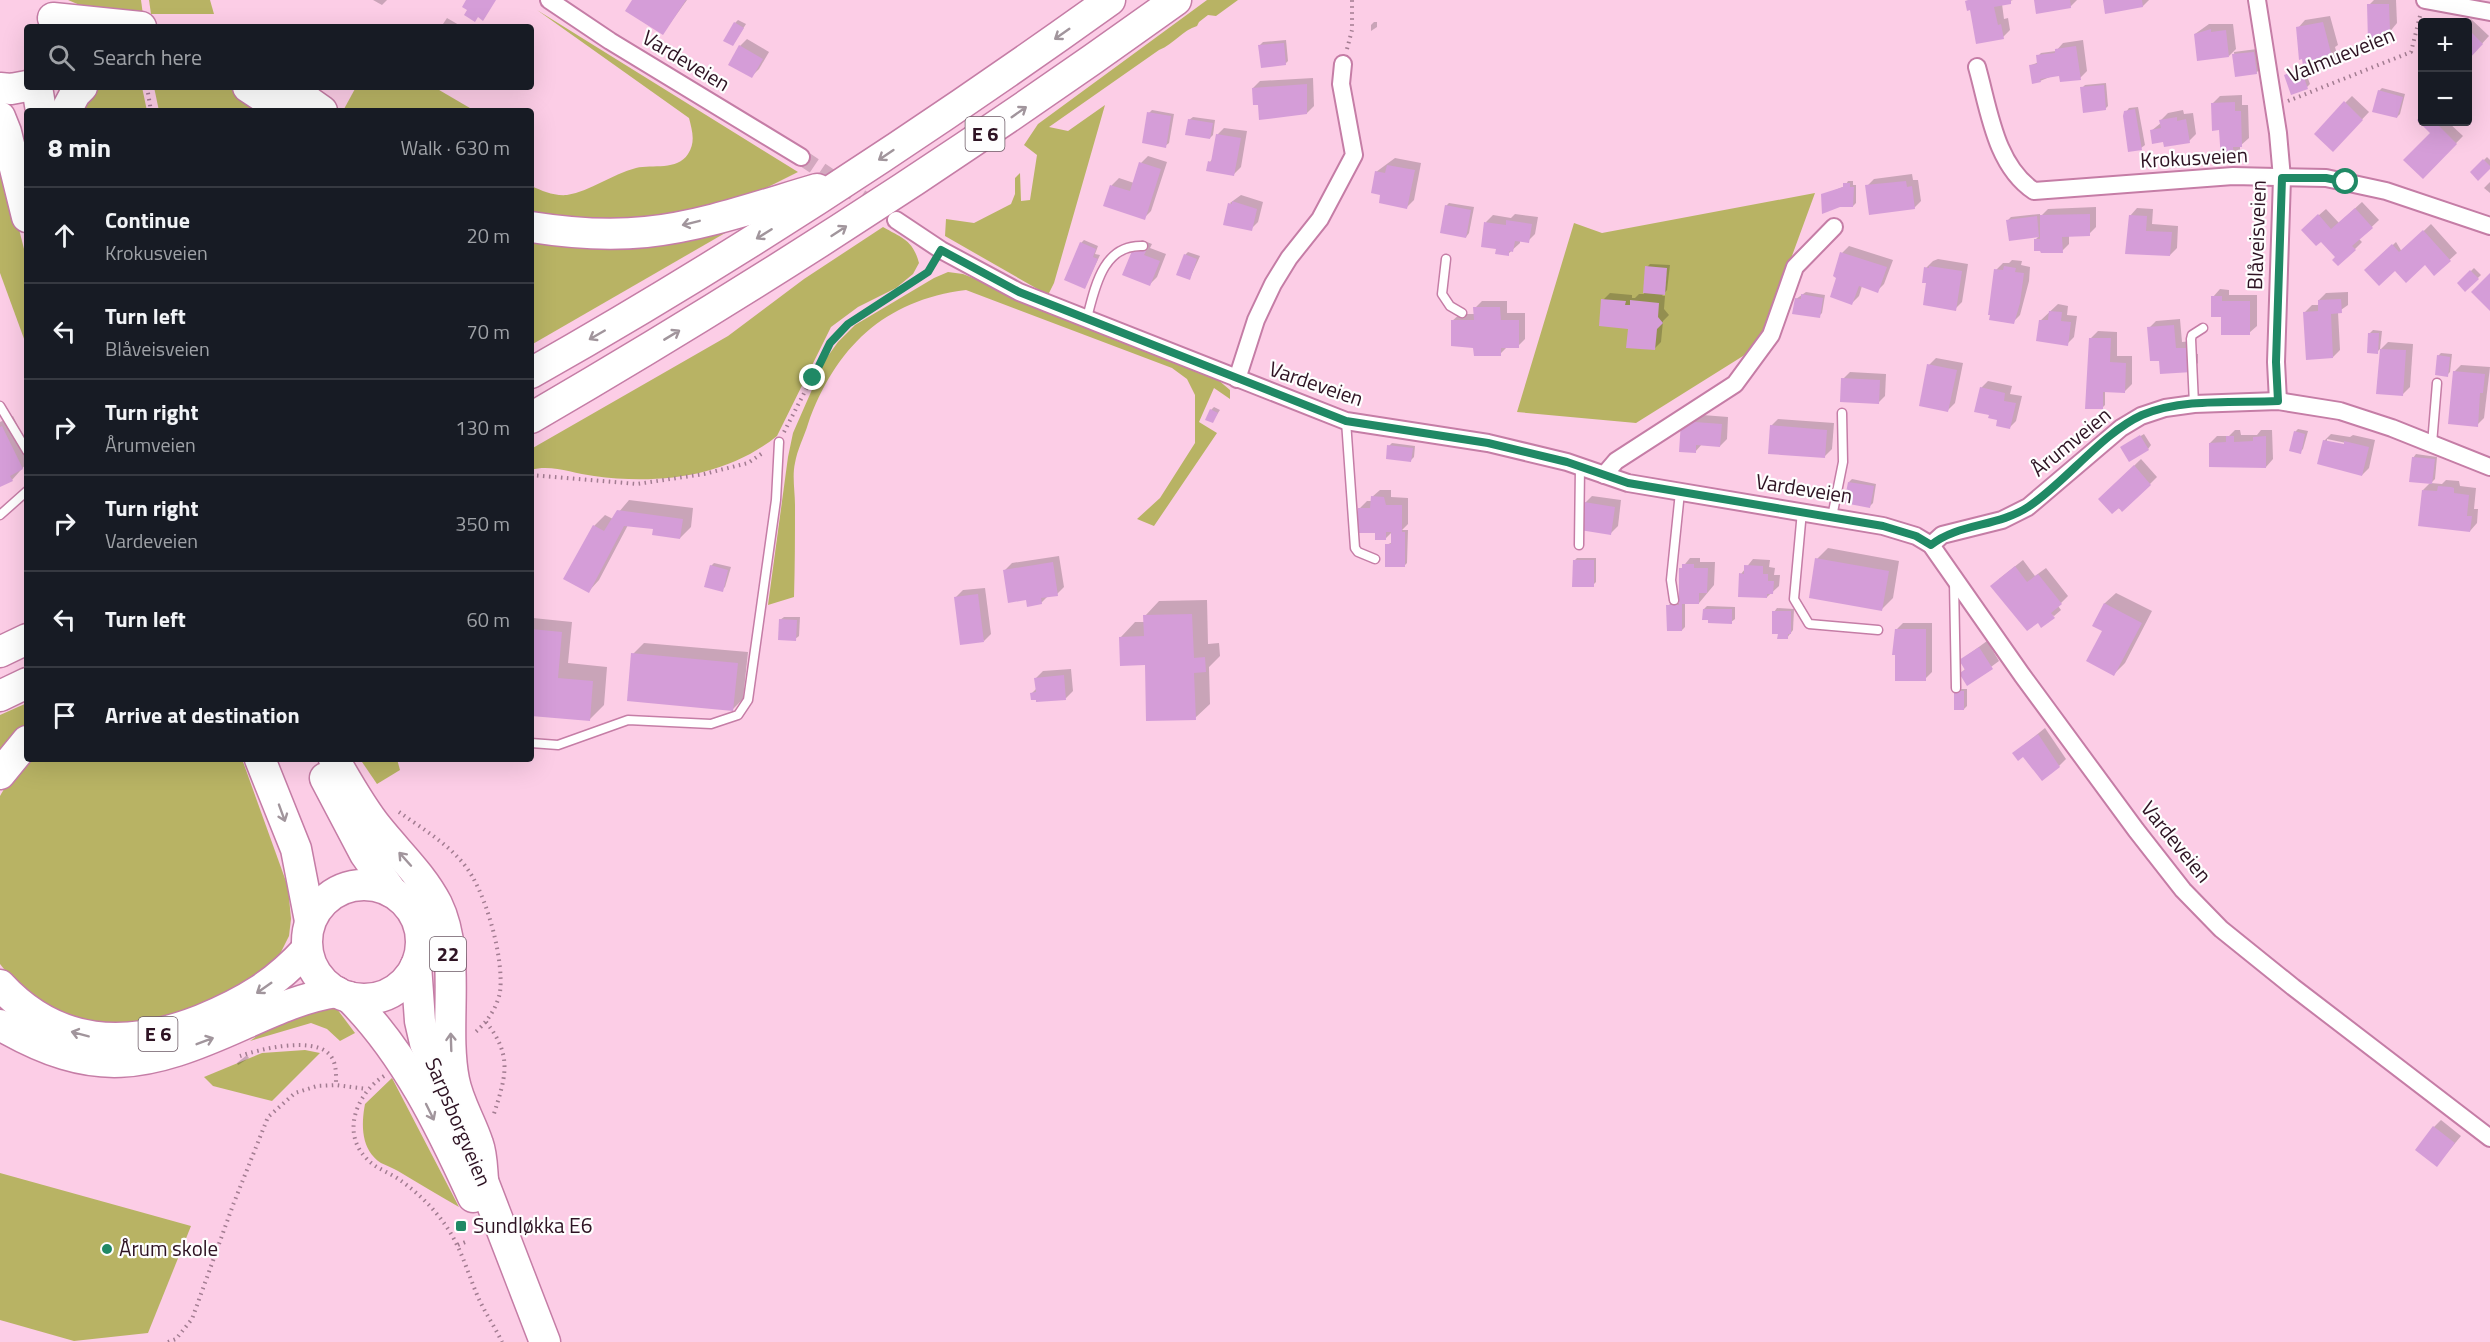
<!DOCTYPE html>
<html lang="en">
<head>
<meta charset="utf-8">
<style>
	body { margin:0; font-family:"Titillium Web",sans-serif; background:#20242c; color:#f1f3f6 }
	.controls { position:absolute; right:18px; top:18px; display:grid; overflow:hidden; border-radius:6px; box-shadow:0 6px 24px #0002 }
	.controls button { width:54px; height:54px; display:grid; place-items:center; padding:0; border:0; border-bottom:2px solid #363941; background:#171b24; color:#f1f3f6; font:30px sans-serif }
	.stop { position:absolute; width:18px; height:18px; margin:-14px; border:4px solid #208965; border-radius:50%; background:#fff }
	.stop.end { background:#208965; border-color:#fff; box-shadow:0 2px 6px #0008 }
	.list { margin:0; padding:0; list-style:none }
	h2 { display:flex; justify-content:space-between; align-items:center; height:78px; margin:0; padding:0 24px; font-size:26px }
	h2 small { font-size:20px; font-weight:400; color:#9ea1a6 }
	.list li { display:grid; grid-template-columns:39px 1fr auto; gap:18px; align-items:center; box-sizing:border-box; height:96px; padding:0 24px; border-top:2px solid #363941 }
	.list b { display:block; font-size:22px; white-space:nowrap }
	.list p { margin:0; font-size:20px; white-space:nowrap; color:#9ea1a6 }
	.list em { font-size:20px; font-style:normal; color:#9ea1a6 }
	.icon { flex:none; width:33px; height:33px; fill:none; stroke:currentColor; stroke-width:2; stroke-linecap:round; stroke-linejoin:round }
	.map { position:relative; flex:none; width:2490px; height:1342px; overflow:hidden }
	.search { position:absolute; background:#171b24; box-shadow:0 6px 24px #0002; left:24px; top:24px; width:510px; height:66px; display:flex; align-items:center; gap:15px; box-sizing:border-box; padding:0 21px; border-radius:6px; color:#9ea1a6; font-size:22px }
	.panel { position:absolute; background:#171b24; box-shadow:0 6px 24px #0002; left:24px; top:108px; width:510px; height:654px; border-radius:6px }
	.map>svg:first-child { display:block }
	.green { fill:#b8b364 }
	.shadow { fill:#0003; fill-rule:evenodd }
	.building { fill:#d59dd8 }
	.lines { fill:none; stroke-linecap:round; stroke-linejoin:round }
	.street-tunnel { stroke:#d3a8bf; stroke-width:16; stroke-dasharray:16 8; stroke-linecap:butt }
	.lane-casing { stroke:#c57da6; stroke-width:11 }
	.street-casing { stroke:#c57da6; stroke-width:20 }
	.highway-casing { stroke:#c57da6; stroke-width:33 }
	.path { stroke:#a27c91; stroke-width:4; stroke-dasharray:1.5 4.5; stroke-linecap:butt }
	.lane { stroke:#fff; stroke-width:8 }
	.street { stroke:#fff; stroke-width:16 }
	.highway { stroke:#fff; stroke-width:30 }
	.oneway { stroke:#a1959c }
	.route { stroke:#208965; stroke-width:8 }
	.poi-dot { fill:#208965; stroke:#fefefe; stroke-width:2 }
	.labels { text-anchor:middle; stroke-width:4.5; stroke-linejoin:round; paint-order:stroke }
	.shield { fill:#fefefe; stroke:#6c5a65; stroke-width:1.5 }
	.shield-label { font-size:20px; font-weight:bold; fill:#2e1323 }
	.street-label { font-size:21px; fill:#2e1323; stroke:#fefefe }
	.poi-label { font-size:21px; fill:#2e1323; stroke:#fefefe; text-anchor:start }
</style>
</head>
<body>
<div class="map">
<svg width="2490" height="1342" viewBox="0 0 2490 1342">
	<rect width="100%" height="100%" fill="#fccde6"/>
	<g class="green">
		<path d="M68,0H141L143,15L89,9Z"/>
		<path d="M149,0H210L214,14H151Z"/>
		<path d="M1207,0H1238L1216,16L1208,15L1199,22L1197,26C1183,30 1174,44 1159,50L1049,127L1068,131L1105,105L1054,283L1048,295L945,236L946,219L974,223L1011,204L1015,194V178L1020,173L1021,201L1030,200L1037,155L1024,145L1038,124Z"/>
		<path d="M537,10L798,172L750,196L694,212L630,223L531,217V186C543,191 553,196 567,195C591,191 612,174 636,168C653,164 677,171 688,154C696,142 692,130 689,118Z"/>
		<path d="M92,87H142L147,111H78Z"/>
		<path d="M154,87H228L258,102L269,111H159Z"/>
		<path d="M356,87H434L475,111H346L344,109Z"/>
		<path d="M0,153L27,261V347L0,273Z"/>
		<path d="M1815,193L1759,346L1636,423L1517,412L1574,223L1602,233Z"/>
		<path d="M739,225L531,345V237Z"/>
		<path d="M883,227C902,238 913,240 919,263L913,274L896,288L858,307L831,327L777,436C726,477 658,485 594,476C573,474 552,464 531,470V449L728,336L804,279Z"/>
		<path d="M948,272L963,274L1165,355L1217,379L1230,390V399L1214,388L1199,422L1217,433L1154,526L1137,519L1160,498L1195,443V395L1187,379L1172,368L966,290C884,300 835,348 808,424C804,437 797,450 795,463C792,476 795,492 795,505C795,535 795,566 794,597L768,605L788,457L793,433L825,360L838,342L855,325L934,278Z"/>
		<path d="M27,703V726L0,755V715Z"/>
		<path d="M27,759H242L288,887L291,919L289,936L277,960L261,976L186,1013L156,1023L99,1024L69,1016L45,1006L15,983L0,964V796L8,782Z"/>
		<path d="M360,759H397L400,770L377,784Z"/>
		<path d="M334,1005L355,1033L340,1041L327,1029L311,1023L250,1041L275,1023Z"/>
		<path d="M305,1050L320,1053L272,1101L213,1086L204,1077L262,1053Z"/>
		<path d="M392,1078L459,1207C438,1195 418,1183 398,1171C393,1168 387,1166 381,1163C361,1150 361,1125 365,1104Z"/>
		<path d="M0,1173L191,1226L148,1333L74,1341L0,1320Z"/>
	</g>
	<g class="shadow">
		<path d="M373,0H387L382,5Z"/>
		<path d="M634,0H687L663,33Z"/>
		<path d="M1969,0H2013L2002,4L2004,19L2008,18L2010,30L2003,37Z"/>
		<path d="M2035,0H2077L2070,7Z"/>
		<path d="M2104,0H2149L2143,6Z"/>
		<path d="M2374,0H2396L2397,23L2383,40L2369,5Z"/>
		<path d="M2330,16L2338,45L2335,47L2338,58L2330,66L2305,70L2310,84L2307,87L2285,76L2305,67L2298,28L2305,20Z"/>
		<path d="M447,18L459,25L458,27H441Z"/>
		<path d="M2471,19L2489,36L2468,59V23Z"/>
		<path d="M738,20L746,24L733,45L735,23Z"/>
		<path d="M1374,22H1377V27L1371,31V25Z"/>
		<path d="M2209,24H2233L2236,49L2229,56L2195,34Z"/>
		<path d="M747,39L769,52L759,69L752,76L740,46Z"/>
		<path d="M1286,40L1288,61L1285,64L1260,45L1263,42Z"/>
		<path d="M2083,40L2087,71L2080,78L2060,73L2040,81L2031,65L2039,62L2038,56L2041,53L2056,51L2063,43Z"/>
		<path d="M2257,49L2259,70L2256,73L2236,75L2234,52Z"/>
		<path d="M1313,78L1314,106L1307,113L1254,104L1253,88L1260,81Z"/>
		<path d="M2106,83L2108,106L2105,109L2082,88L2085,85Z"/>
		<path d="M2382,88L2405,94L2400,114L2397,117L2379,91Z"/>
		<path d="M2242,95V105H2248L2249,138L2240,146V151L2233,158L2220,129L2213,103L2220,96Z"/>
		<path d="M2352,96L2369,112L2340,143L2345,103Z"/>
		<path d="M2138,107L2145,145L2141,148L2126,112L2129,108Z"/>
		<path d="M1152,110L1174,114L1169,143L1165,146L1149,113Z"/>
		<path d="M2183,110L2184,114L2193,113L2196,134L2189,141L2164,140L2151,131L2161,123V120L2168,113Z"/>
		<path d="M1193,117L1215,120L1213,135L1210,138L1189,120Z"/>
		<path d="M2443,122H2448L2463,136L2423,177L2405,160Z"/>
		<path d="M1224,128L1247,131L1241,167L1234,174L1210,162L1213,158L1217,135Z"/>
		<path d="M1148,156L1167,162L1151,211L1144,218L1105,205L1112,185L1119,178L1134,183L1141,163Z"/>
		<path d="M2487,157L2490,160V167L2472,172Z"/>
		<path d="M1395,158L1421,163L1414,200L1407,207L1382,194L1376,172Z"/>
		<path d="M1912,174L1913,180H1918L1921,201L1914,208L1867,186L1874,179Z"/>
		<path d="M1848,181H1853V185H1856V203L1853,206L1823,195L1845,186Z"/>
		<path d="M2490,182V193L2484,188Z"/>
		<path d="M1241,195L1263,202L1258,222L1251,229L1230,203Z"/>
		<path d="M2362,202L2379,220L2359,239L2362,242L2355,249L2337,257L2310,223L2326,209L2339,223Z"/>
		<path d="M1449,203L1474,207L1469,233L1466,237L1446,206Z"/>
		<path d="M2096,207V227L2089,234L2069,235V244L2062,251L2035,240L2039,236L2010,239L2008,220L2011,217L2040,214V217L2048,209Z"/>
		<path d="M2137,208L2153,209L2152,224L2178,226L2177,248L2170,255L2130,216Z"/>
		<path d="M1515,214L1538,217L1535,234L1528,241L1520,240V243L1508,254L1497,248L1486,222L1493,215L1511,218Z"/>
		<path d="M2431,224L2457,253L2434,274L2425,263L2395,269L2367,270L2396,242L2402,252Z"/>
		<path d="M1084,240L1098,246L1095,254L1100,255L1085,287L1081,243Z"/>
		<path d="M1142,240L1152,244L1150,248L1166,254L1157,277L1150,284L1135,247Z"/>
		<path d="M1849,246L1893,260L1884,284L1877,291L1862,286L1859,296L1852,303L1838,277L1842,253Z"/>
		<path d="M1188,252L1200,256L1190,278L1185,255Z"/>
		<path d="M1938,259L1968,264L1962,302L1955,309L1928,282L1926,268L1933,261Z"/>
		<path d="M2012,260L2022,261L2021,265L2030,267L2029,281L2020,315L2013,322L1996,270L2003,263H2009Z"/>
		<path d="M1650,264L1670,265L1667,290L1662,296H1665L1664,309L1669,315L1663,321L1661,342L1654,349L1630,328L1603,300L1610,293L1632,295V298H1635L1639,294H1644L1647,267Z"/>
		<path d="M2474,268L2481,275L2465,290L2459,283Z"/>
		<path d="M2220,289L2229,290V295H2257V326L2249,333L2223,315L2213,297Z"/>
		<path d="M1806,292L1825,295L1822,313L1819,316L1796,299Z"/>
		<path d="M2348,292V305L2338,312L2340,350L2333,357L2305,312L2312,305H2319V300L2326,293Z"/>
		<path d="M1482,301H1507V313H1525V339L1518,346L1507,347L1500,354L1475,347L1452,321L1460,314H1475V308Z"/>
		<path d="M2058,304L2068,306L2067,315L2077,316L2074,337L2067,344L2040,321Z"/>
		<path d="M2180,319L2182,342L2192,341L2193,354H2198V363L2191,370L2160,359L2149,328L2156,321Z"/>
		<path d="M2373,330L2382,331L2380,349L2377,352L2370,333Z"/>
		<path d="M2098,331L2117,332V356H2132V384L2125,391L2105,390V405L2102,408L2091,338Z"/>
		<path d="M2388,342L2413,344L2410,387L2403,394L2381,349Z"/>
		<path d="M2441,353L2452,354L2450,372L2447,375L2438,356Z"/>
		<path d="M1936,358L1963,363L1955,403L1948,410L1929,365Z"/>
		<path d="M2461,365L2490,367L2484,418L2477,425L2454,372Z"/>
		<path d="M1850,372L1886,374L1885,396L1878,403L1843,379Z"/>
		<path d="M1988,381L2012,386L2010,394L2022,396L2016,421L2009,428L1990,414L1981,388Z"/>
		<path d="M1214,407L1220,410L1212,422L1211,410Z"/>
		<path d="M1690,414L1728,417L1727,439L1720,446L1702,444L1695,452Z"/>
		<path d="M13,416L27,445V463L12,480L0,485V422Z"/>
		<path d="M1778,419L1834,423L1832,449L1825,456L1771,426Z"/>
		<path d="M2298,429L2308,431L2303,449L2300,452L2295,432Z"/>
		<path d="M2235,430H2240L2241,435H2257L2261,430H2272L2273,459L2266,467L2210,443L2217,436H2229Z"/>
		<path d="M2144,434L2151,445L2148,449L2123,447Z"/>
		<path d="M2331,434L2350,437L2353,435L2375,440L2369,468L2362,475L2324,441ZM2327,439L2351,444V447L2327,443Z"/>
		<path d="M1392,443L1415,446L1414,457L1411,460L1389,446Z"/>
		<path d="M2416,454L2437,457L2435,479L2431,483L2442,484L2446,480L2459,481L2460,486L2476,488L2474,509H2478L2477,523L2470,531L2423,490L2431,482L2413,458Z"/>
		<path d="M2141,459L2157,477L2150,484L2122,510L2100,499Z"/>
		<path d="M1852,479L1876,484L1873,503L1869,507L1849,482Z"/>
		<path d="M1380,490H1391V497L1408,498V524L1402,530H1408L1407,563L1404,566L1386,545L1393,542V531L1386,538L1376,531L1360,508L1367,501H1372V497Z"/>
		<path d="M1592,496L1621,500L1618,526L1611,533L1585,503Z"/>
		<path d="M629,500L693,508L691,527L680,538L655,528L628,525L599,580L589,591L594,526L605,515L613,519Z"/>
		<path d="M1828,548L1899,561L1893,598L1882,609L1817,559Z"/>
		<path d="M1059,556L1064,587L1057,594L1048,596L1041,603L1027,598L1005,570L1012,563Z"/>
		<path d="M1577,558H1596V582L1593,585L1574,561Z"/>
		<path d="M1690,558H1700V562H1715L1714,585L1699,603H1685V627L1682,630L1668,606L1671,603H1681V569Z"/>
		<path d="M1753,559L1770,560L1769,567L1775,568L1774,575H1780L1779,586L1767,597L1741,574Z"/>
		<path d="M2023,560L2035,576L2046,568L2068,596L2058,606L2061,610L2054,616L1999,579Z"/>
		<path d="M714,563L731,567L725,587L722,590L711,566Z"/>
		<path d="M985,588L991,634L984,641L956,597L963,590Z"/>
		<path d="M2116,593L2152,611L2125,663L2114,674L2104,630L2094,625L2105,603Z"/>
		<path d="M1207,600L1208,644L1219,643L1220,656L1209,667L1210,704L1195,718L1121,637L1135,622H1145V616L1159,601Z"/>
		<path d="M1707,606L1735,607V619L1731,622L1710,618L1704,609Z"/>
		<path d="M1777,608L1794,609L1793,630L1787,638L1774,612Z"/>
		<path d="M784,617H800L799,636L795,639L780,620Z"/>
		<path d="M533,618L572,622L568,663L607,667L604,705L589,720L531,714Z"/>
		<path d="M1903,623H1932V672L1925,679L1896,630Z"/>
		<path d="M1987,641L1999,661L1968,684L1961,673L1966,668L1961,660Z"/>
		<path d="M644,643L748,652L743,699L732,710L633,654Z"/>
		<path d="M1071,669L1073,691L1066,698L1032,693L1037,688L1036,678L1043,671Z"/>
		<path d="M1958,689H1967V706L1964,709H1955Z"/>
		<path d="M2045,728L2066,759L2059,766L2014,753Z"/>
		<path d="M247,1055L249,1058L238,1065L237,1063Z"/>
		<path d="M2441,1120L2461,1136L2437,1165L2434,1127Z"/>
	</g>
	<g class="building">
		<path d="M466,0H496L483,21L478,17L475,22L464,15L467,10L462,7Z"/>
		<path d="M632,0H686L663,35L625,11Z"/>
		<path d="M1968,0H2011V4L1994,7L1998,25L2001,24L2004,39L1976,44L1970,10L1967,11L1965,1Z"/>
		<path d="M2034,0H2070L2071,8L2036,14Z"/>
		<path d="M2103,0H2142L2143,7L2105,14Z"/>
		<path d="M2367,4H2389L2390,31H2383V42H2368Z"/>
		<path d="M734,22L744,28L733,46L723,41Z"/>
		<path d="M2323,22L2331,53L2329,54L2331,67L2304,72L2302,59L2299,60L2296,27Z"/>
		<path d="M2211,29V32L2226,30L2229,57L2197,61L2194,34Z"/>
		<path d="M2468,29L2483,44L2468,60Z"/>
		<path d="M1284,43L1286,65L1261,68L1258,45Z"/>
		<path d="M739,45L763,59L752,78L728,65Z"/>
		<path d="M2076,46L2081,80L2060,82L2059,76L2040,79L2041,82L2032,84L2029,65L2037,64L2036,55L2055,53V49Z"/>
		<path d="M2254,52L2257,74L2235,77L2232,54Z"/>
		<path d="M2301,69L2308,89L2291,95L2284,75Z"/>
		<path d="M1307,84V114L1259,120L1258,105H1253L1252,88Z"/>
		<path d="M2104,85L2106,110L2083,113L2080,87Z"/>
		<path d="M2378,90L2403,97L2397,118L2372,112Z"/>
		<path d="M2344,101L2363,120L2333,152L2314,134Z"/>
		<path d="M2235,102V111H2241L2242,147H2233L2234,159L2221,160L2219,130L2212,131L2211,103Z"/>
		<path d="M2135,109L2142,150L2128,152L2123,116L2124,111Z"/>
		<path d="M1147,112L1171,116L1166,148L1142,143Z"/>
		<path d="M2422,115V122H2440L2437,124L2457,144L2423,179L2403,160L2430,133L2417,120Z"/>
		<path d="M2177,117V121L2186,119L2190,143L2164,147L2163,142L2152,144L2150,130L2161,128L2159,120Z"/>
		<path d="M1188,119L1213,123L1210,139L1185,135Z"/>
		<path d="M1216,134L1241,138L1234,176L1206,171L1208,161L1211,162Z"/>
		<path d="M2483,159L2490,166V169L2478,181L2470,172Z"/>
		<path d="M1139,162L1161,169L1145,220L1103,206L1110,185L1130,191Z"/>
		<path d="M1387,165L1415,170L1407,209L1379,203L1380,195L1371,193L1375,171L1385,173Z"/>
		<path d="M1906,181L1907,187L1912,186L1915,209L1869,215L1865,185Z"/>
		<path d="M1843,183H1850V187H1854L1853,207H1840L1822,214L1821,194L1843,187Z"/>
		<path d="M1232,201L1257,209L1252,231L1223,225L1228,203L1232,204Z"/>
		<path d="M1445,205L1471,210L1466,238L1440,233Z"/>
		<path d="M2355,208L2373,228L2352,246L2356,250L2338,266L2332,260L2335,257L2321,242L2316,246L2301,230L2318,214L2331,229Z"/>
		<path d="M2090,214V236L2062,237L2063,253H2041L2040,251H2034V239H2040V215Z"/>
		<path d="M2129,215L2147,216L2146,231L2172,232L2170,256L2125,254Z"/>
		<path d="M2037,216L2039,237L2009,241L2006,220Z"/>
		<path d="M1506,220L1532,224L1529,243L1515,241L1513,252L1509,251V256L1495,254L1496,249L1481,247L1484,222L1506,225Z"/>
		<path d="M2423,230L2451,261L2434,276L2425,265L2406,283L2395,271L2379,286L2364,270L2392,244L2399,252Z"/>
		<path d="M1080,242L1096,249L1093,257L1098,259L1085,289L1064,280Z"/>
		<path d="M1134,246L1146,251L1144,255L1160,261L1150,286L1122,275Z"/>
		<path d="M1840,252L1887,267L1878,293L1859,286L1852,305L1830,297L1836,278L1833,276Z"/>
		<path d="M1184,254L1197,259L1190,280L1176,275Z"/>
		<path d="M1645,266L1667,268L1665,295L1643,293Z"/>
		<path d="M1929,266L1962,271L1956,311L1923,305L1926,283H1922L1924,267L1929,268Z"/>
		<path d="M2004,266L2016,268L2015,272L2024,273L2020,303L2014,324L1989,320L1990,315H1988L1994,269L2003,270Z"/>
		<path d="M2470,270L2479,279L2465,292L2457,283Z"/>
		<path d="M2490,273V311L2471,292Z"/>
		<path d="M1801,294L1823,298L1820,318L1792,314L1795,298L1801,299Z"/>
		<path d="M2211,296H2222V301H2250V335H2221V317H2211Z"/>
		<path d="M1601,299L1626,301L1625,305H1630V300L1659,303L1658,317L1663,323L1657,329L1655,350L1626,348L1628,329L1599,326Z"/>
		<path d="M2341,299L2342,313L2331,314L2333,358L2306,360L2303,312L2318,311V300Z"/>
		<path d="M1473,307H1500L1501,320H1519V348H1501V356H1474L1473,348L1451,346V320H1474Z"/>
		<path d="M2049,311L2062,312L2061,321L2071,322L2068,346L2036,341L2039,320H2048Z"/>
		<path d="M2174,325L2176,348H2186L2187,360H2191L2192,372L2160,374L2159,361H2150L2147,327Z"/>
		<path d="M2368,333H2379L2378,354L2367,353Z"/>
		<path d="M2089,338H2111L2110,362L2126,363L2125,393L2103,392V409H2085Z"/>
		<path d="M2380,349L2406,350L2403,396L2376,394Z"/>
		<path d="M2437,355L2450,357L2448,377L2435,375Z"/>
		<path d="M1927,364L1957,370L1948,412L1919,406Z"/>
		<path d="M2453,371L2485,374L2483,393H2480L2478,427L2448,424Z"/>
		<path d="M1841,378L1880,380L1879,404L1840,402Z"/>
		<path d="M1980,387L2005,393L2004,401L2016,403L2010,429L1996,426L1997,420L1988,418L1989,415L1974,412Z"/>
		<path d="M1210,409L1218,413L1213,423L1205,420Z"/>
		<path d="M1681,421L1722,424L1720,447L1696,445V453L1679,452Z"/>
		<path d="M1770,425L1827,430L1825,458L1768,454Z"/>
		<path d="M2,426L23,469L10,476L13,481L0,487V427Z"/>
		<path d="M2294,431L2305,434L2301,454L2289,451Z"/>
		<path d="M2140,435L2149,450L2129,462L2120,447Z"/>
		<path d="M2226,436H2234V442L2253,441V437L2266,436V468L2209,467V443L2226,442Z"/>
		<path d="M2323,440L2344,444V441L2369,447L2362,476L2317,464Z"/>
		<path d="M1387,445L1413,448L1411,462L1386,459Z"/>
		<path d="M2412,457L2435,459L2432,484L2409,482Z"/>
		<path d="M2134,465L2151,485L2122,512L2119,508L2112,514L2098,499Z"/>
		<path d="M1848,482L1874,486L1870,508L1844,503Z"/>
		<path d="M2438,486L2451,487L2454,488V493L2469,495L2467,516H2472L2470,532L2418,526L2422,490L2437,491Z"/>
		<path d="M1371,496L1384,497L1386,505H1402V532H1405V567H1385V544H1391V532H1386V540H1375V533H1358V508H1370Z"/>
		<path d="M1584,502L1615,507L1611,535L1580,530Z"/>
		<path d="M617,510L683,519L680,539L652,535L653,529L624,526L589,593L563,579L593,525L604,531Z"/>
		<path d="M1815,558L1889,571L1882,611L1809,598Z"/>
		<path d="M1573,560H1594V587H1572Z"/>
		<path d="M1053,562L1058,596L1041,598L1042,604L1027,607L1026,600L1008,603L1003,570Z"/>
		<path d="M1682,564H1694V568H1708L1707,593H1699V604H1682V631H1667L1666,605H1679V568H1682Z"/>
		<path d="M710,565L728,570L723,592L704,587Z"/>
		<path d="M1744,565L1763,566V574H1768V581H1774L1773,594H1767V598L1738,597L1739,573L1744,574Z"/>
		<path d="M2015,566L2027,582L2038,574L2062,604L2051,613L2055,618L2041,628L2038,623L2027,631L1990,586Z"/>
		<path d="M978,594L984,642L960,645L954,597Z"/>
		<path d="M2104,603L2142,623L2114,676L2086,661L2102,631L2092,626Z"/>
		<path d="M1703,609H1732V624L1708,623V620H1702Z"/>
		<path d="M1772,611H1791V634H1788V639H1777L1778,634H1772Z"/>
		<path d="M1192,614L1194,658L1205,657L1206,672L1194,673L1196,720L1146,721L1145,665L1120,666L1119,637L1144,636L1143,615Z"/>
		<path d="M779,619L797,620L796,641L778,640Z"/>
		<path d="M531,629L562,632L558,678L593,681L590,721L531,716Z"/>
		<path d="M1895,629H1926V681H1895V655H1892Z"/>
		<path d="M1979,647L1993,669L1967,686L1959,673L1965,670L1959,660Z"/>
		<path d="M631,653L738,663L733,711L627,701Z"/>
		<path d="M1064,675L1066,700L1036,702V700H1031L1030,693L1036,692L1034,678Z"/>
		<rect x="1954" y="691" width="10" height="19"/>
		<path d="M2038,734L2060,767L2042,781L2023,757L2018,761L2012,753Z"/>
		<path d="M2433,1126L2455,1143L2437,1167L2415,1150Z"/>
	</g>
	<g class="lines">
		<path class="street-tunnel" d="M801,157L880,210"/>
		<defs>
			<g id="lane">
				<path d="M1446,259L1442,294L1450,306L1462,313"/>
				<path d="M1087,318C1095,287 1103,244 1143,246"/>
				<path d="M2194,404L2191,339L2192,335L2203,328"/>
				<path d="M0,406L27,451"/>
				<path d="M1346,421L1355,548L1358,552L1375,559"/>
				<path d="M2432,444L2437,383"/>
				<path d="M1802,511L1794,599L1809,624L1878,630"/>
				<path d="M0,515L27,491"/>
				<path d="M1832,517L1843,462L1842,413"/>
				<path d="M1579,545L1580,467"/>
				<path d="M1954,582L1956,688"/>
				<path d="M1674,600L1671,580L1680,492"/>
				<path d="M531,743L558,745L628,720L711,724L738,715L748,700L776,500L779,442"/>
			</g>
			<g id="street">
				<path d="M549,0L610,41L801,157"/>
				<path d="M2257,0L2278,133L2282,178L2276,362L2278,401"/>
				<path d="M2425,0L2490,12"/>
				<path d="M1977,67C1989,109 1995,165 2034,191L2233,176L2326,178L2386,191L2490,226"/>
				<path d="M896,220L941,250L1019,292L1346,421L1488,443L1567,462L1628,483L1883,526L1916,536L1931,545L2022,675L2136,830L2183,890L2221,929L2293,987L2490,1138"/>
				<path d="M1237,379L1256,320L1273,284L1289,258L1320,219L1354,155L1341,84L1343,64"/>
				<path d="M1604,475L1616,461L1735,384L1771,335L1795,267L1834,227"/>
				<path d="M1931,545L1942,535L2002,520L2028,507L2121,428L2141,416L2165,408L2194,404L2278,401L2340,411L2392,428L2490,467"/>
			</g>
			<g id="highway">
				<path d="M53,18L141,27"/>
				<path d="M37,87L41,111"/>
				<path d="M248,87L284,111"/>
				<path d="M288,87L322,111"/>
				<path d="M0,88L11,89L27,86"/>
				<path d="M66,111L75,94L82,87"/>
				<path d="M0,117L6,132L27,217"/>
				<path d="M531,227C569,233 607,236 646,232C704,226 762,205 817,189"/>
				<path d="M531,373C731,260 923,134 1110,0"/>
				<path d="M531,418C753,289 968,150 1176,0"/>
				<path d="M0,652L27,639"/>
				<path d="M0,696L27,683"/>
				<path d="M260,759L296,849L310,921"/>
				<path d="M334,759C348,783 361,807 378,828C398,853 422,875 437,904C462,955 443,1024 454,1080C458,1102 471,1122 478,1144C482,1155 482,1168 483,1180"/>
				<path d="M0,774L27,741"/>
				<path d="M325,778L365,854L392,892"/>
				<circle cx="364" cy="942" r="57"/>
				<path d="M416,965L420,1021L425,1043L446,1094"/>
				<path d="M0,985C57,1047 127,1049 201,1020C245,1002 275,984 307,949"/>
				<path d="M349,997C405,1053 440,1125 473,1197"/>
				<path d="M0,1025C95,1080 146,1068 242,1025C273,1011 303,997 337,992"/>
				<path d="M476,1163L545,1342"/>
			</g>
		</defs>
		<use href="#lane" class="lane-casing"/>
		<use href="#street" class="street-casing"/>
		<use href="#highway" class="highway-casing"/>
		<g class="path">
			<path d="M1347,49L1352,30V0"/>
			<path d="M147,87L151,111"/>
			<path d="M2288,101L2411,52L2420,16"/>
			<path d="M784,432L830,343L847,324L928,272L933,263"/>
			<path d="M531,475L637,484L704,474L748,463L764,452"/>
			<path d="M399,812C424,830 456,848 472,876C488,903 504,960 500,992C497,1008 486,1024 473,1034"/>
			<path d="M486,1022C514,1057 505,1078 493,1117"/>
			<path d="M240,1056C260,1049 310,1037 328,1053C337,1061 336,1074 336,1085"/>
			<path d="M384,1076C357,1093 341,1132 366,1158C375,1168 386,1171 397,1178C416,1191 433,1207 446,1226C461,1247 468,1274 478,1297C485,1313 495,1327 502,1342"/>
			<path d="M458,1245L468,1241"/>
			<path d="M168,1342L176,1339L192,1319L233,1205L268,1117L295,1093L317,1086L336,1085L367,1089"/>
		</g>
		<use href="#lane" class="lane"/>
		<use href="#street" class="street"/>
		<use href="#highway" class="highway"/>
	</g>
	<defs><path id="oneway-shaft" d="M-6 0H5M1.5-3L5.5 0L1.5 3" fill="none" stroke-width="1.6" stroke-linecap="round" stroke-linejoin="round" transform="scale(1.5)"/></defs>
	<g class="oneway">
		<use href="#oneway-shaft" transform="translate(1062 34) rotate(145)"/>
		<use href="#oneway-shaft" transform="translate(1019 112) rotate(-35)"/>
		<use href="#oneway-shaft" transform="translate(886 155) rotate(146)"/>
		<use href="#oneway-shaft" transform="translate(691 223) rotate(166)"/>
		<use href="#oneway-shaft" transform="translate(839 231) rotate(-33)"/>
		<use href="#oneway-shaft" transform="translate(764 234) rotate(148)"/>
		<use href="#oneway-shaft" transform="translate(597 335) rotate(150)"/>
		<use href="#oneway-shaft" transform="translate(672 335) rotate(-31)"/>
		<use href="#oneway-shaft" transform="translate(282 813) rotate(70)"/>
		<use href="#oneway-shaft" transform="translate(405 859) rotate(-132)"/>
		<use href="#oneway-shaft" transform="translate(264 988) rotate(145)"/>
		<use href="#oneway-shaft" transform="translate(80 1034) rotate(-165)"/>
		<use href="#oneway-shaft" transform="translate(205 1041) rotate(-21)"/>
		<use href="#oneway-shaft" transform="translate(451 1042) rotate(-92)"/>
		<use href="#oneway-shaft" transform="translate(430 1112) rotate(64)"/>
	</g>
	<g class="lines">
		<path class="route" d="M813,378L830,343L848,324L928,272L941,250L1019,292L1346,421L1488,443L1567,462L1628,483L1883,526L1916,536L1931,545C1958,523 1998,527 2028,507C2065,483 2102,433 2142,415C2183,398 2234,403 2278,401L2276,362L2282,178H2326L2346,182"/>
	</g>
	<g class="poi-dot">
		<rect x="455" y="1220" width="12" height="12" rx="3"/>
		<circle cx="107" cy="1249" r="6"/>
	</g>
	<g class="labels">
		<g class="shield">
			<rect x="965.5" y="117" width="39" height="34" rx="4.5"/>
			<rect x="430" y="937" width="36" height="34" rx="4.5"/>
			<rect x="138.5" y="1017" width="39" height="34" rx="4.5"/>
		</g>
		<g class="shield-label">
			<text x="985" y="141">E 6</text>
			<text x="448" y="961">22</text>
			<text x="158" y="1041">E 6</text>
		</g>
		<g class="street-label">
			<text transform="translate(2341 55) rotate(-22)" y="7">Valmueveien</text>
			<text transform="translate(686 61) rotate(31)" y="7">Vardeveien</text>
			<text transform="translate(2194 158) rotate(-3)" y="7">Krokusveien</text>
			<text transform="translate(2257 235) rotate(-88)" y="7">Blåveisveien</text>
			<text transform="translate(1316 384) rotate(19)" y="7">Vardeveien</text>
			<text transform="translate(2071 442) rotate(-39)" y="7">Årumveien</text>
			<text transform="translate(1804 489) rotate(9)" y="7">Vardeveien</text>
			<text transform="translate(2176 842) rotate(51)" y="7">Vardeveien</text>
			<text transform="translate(458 1122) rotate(67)" y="7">Sarpsborgveien</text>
		</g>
		<g class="poi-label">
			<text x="473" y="1233">Sundløkka E6</text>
			<text x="119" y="1256">Årum skole</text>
		</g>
	</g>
</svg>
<div class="controls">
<button>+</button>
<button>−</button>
</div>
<div class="stop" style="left:2346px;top:182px"></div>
<div class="stop end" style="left:813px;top:378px"></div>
<div class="search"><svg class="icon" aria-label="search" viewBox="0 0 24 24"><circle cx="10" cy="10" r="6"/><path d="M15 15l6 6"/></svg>Search here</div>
<section class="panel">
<h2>8 min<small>Walk · 630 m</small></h2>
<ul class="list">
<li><svg class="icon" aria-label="ahead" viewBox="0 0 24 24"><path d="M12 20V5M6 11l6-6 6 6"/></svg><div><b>Continue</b><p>Krokusveien</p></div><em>20 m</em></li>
<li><svg class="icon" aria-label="left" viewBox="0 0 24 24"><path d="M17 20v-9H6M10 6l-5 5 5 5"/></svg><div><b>Turn left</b><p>Blåveisveien</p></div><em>70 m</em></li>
<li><svg class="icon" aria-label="right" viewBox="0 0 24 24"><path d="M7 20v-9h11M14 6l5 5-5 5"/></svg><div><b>Turn right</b><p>Årumveien</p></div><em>130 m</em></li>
<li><svg class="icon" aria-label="right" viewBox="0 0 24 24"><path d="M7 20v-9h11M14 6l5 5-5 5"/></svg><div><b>Turn right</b><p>Vardeveien</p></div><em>350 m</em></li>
<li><svg class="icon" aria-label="left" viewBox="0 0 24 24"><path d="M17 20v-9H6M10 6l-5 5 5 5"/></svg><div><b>Turn left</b></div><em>60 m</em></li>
<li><svg class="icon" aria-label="arrive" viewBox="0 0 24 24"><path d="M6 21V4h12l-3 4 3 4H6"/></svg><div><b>Arrive at destination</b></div></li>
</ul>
</section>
</div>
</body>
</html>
